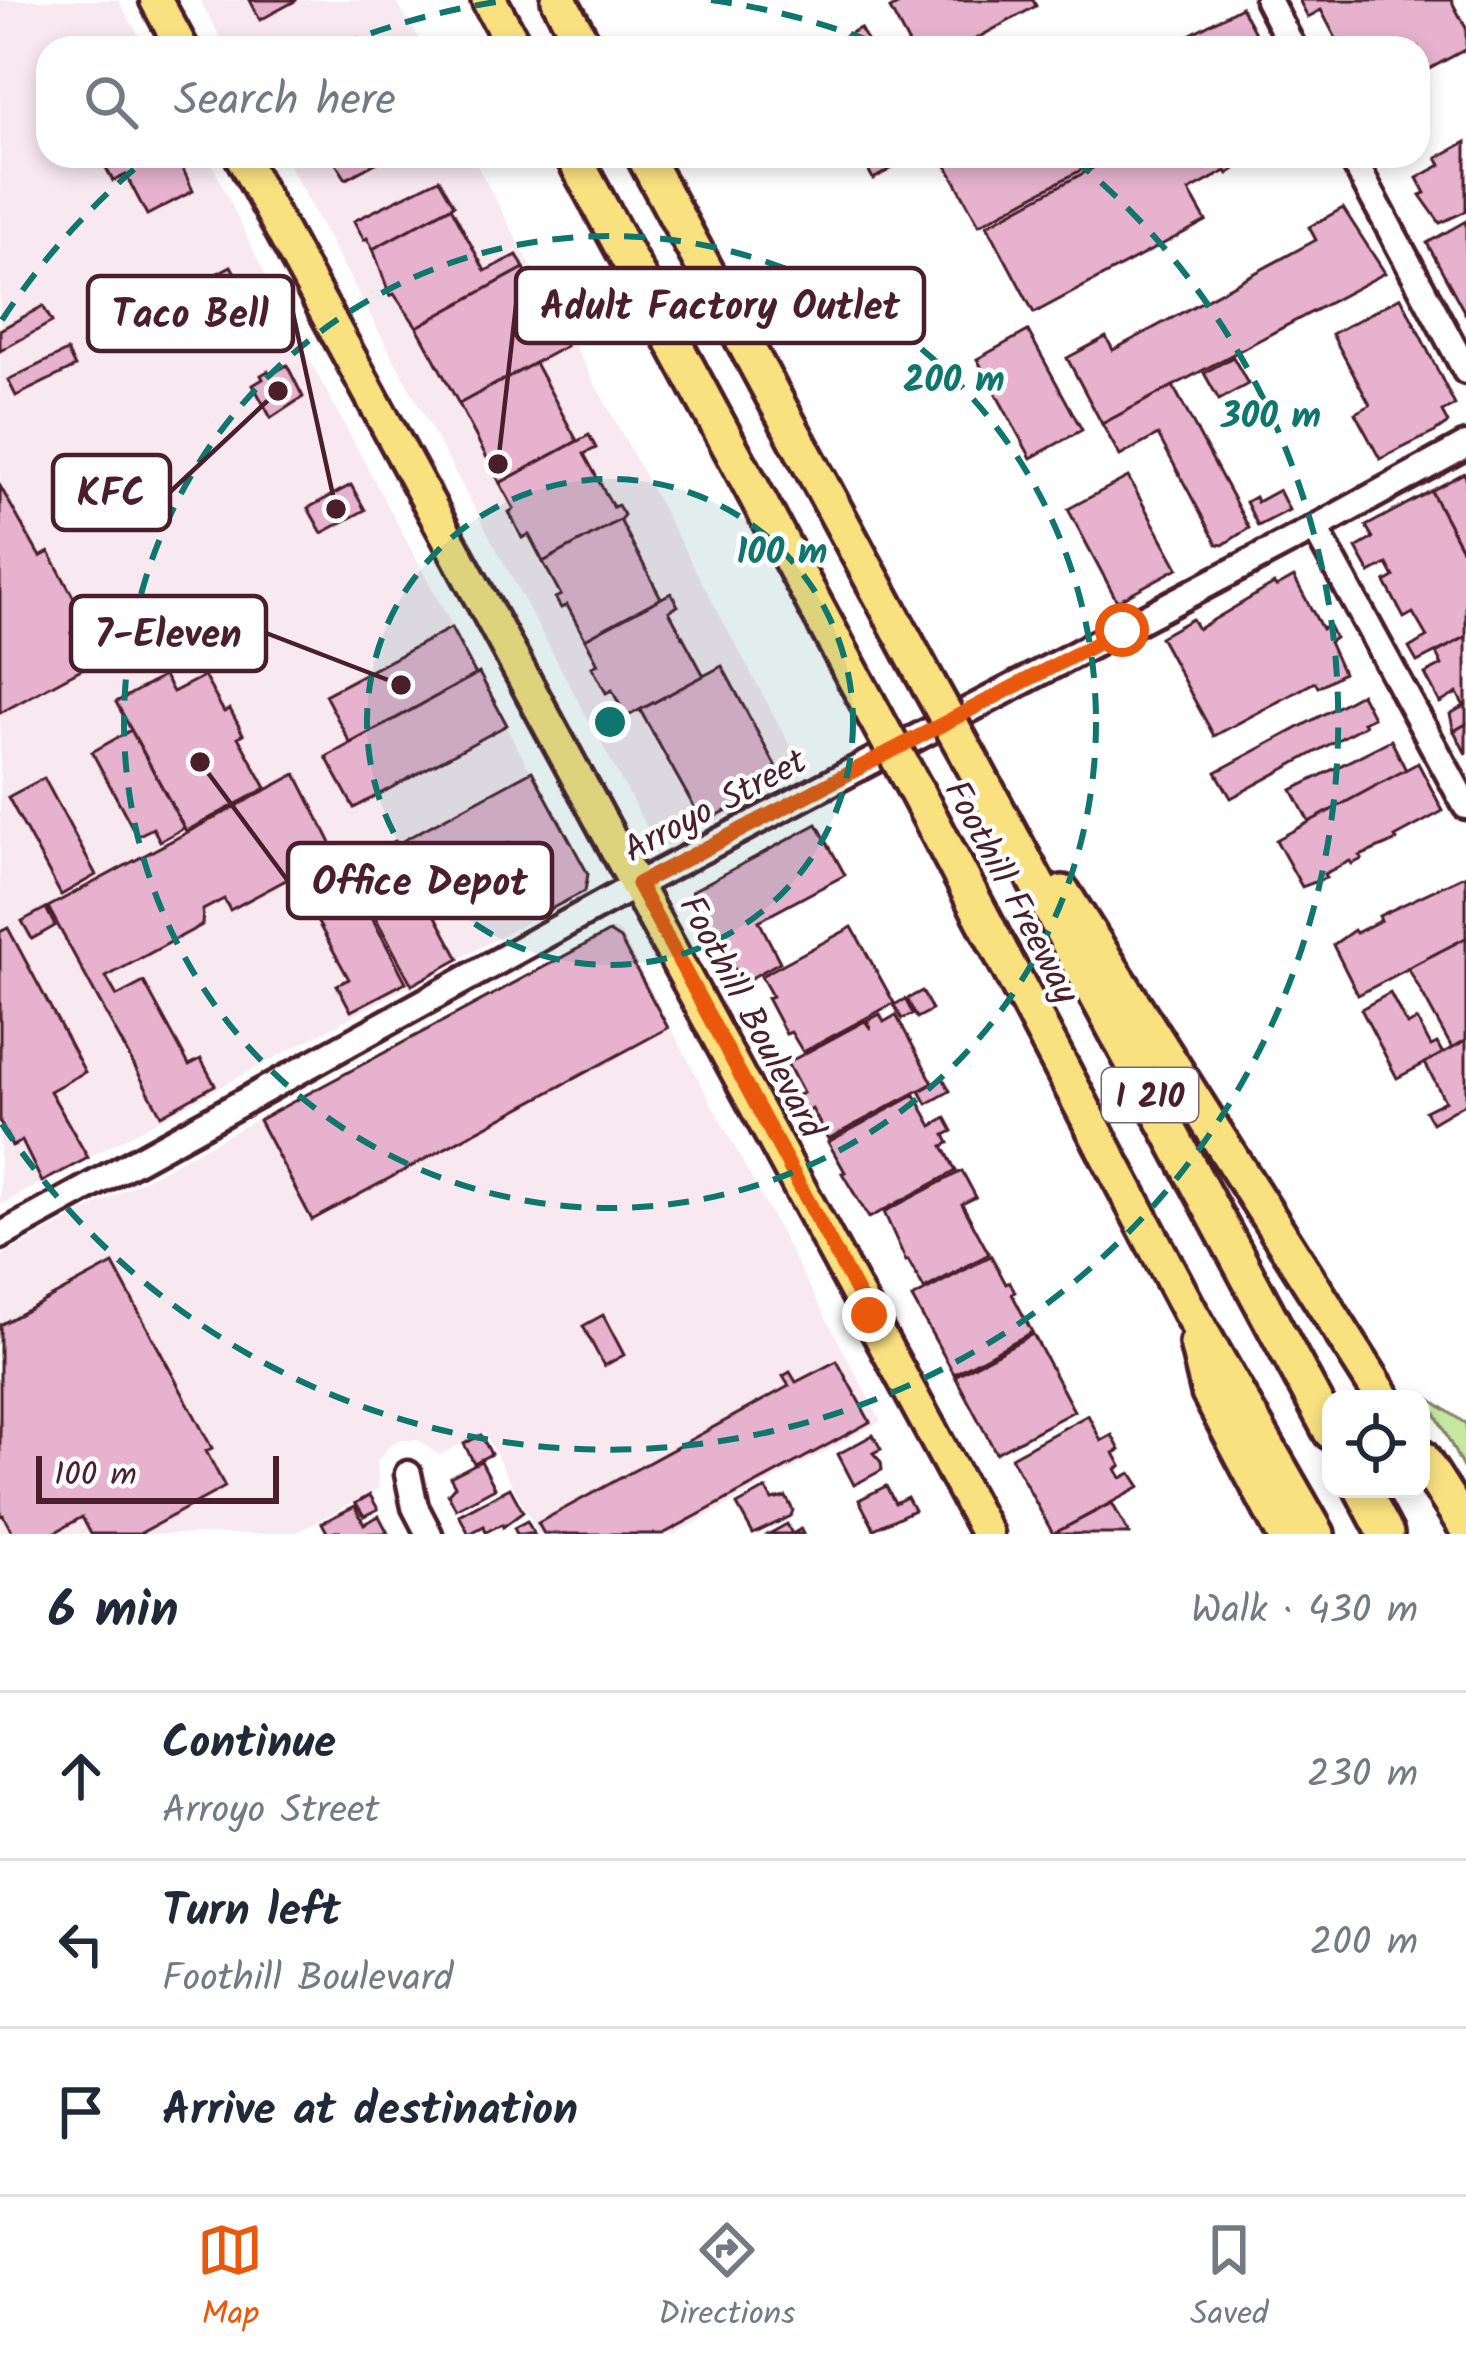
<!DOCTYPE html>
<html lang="en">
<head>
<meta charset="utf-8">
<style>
	body { margin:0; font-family:Kalam,sans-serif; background:#f6f6f7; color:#1f2937 }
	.controls { position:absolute; right:36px; bottom:36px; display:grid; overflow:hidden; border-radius:24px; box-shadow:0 6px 18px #0003 }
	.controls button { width:108px; height:108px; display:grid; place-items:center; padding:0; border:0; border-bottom:3px solid #e0e1e3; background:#fff; color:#1f2937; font:60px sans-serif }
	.scale { position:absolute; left:36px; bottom:30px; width:243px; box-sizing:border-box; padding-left:12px; border:6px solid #4a1f2b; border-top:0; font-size:33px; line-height:42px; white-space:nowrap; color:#4a1f2b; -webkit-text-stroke:9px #fff; paint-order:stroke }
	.stop { position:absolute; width:36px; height:36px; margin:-27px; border:9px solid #ea580c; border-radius:50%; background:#fff }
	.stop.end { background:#ea580c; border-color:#fff; box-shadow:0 3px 12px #0008 }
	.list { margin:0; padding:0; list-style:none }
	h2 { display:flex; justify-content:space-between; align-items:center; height:156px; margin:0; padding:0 48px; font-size:51px }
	h2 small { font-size:39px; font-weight:400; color:#747a83 }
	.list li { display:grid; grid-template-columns:78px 1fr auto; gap:36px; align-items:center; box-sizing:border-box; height:168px; padding:0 48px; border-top:3px solid #e0e1e3 }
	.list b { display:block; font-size:45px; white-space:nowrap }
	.list p { margin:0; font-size:39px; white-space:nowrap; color:#747a83 }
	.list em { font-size:39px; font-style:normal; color:#747a83 }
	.icon { flex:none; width:66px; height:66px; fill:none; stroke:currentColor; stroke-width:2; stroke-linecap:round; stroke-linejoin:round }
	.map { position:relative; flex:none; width:1466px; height:1534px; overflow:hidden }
	.search { position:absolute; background:#fff; box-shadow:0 6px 18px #0003; left:36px; right:36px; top:36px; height:132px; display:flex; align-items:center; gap:30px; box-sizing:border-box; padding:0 42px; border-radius:36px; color:#747a83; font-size:45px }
	.sheet { height:660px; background:#fff }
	nav { display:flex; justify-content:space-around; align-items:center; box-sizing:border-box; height:168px; border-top:3px solid #e0e1e3; background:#fff; font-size:33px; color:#747a83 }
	nav a { display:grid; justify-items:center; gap:6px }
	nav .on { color:#ea580c }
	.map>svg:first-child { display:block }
	.built { fill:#f8e8f0 }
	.green { fill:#c6e8a1; stroke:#888466; stroke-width:3 }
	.building { fill:#e6b2ce; stroke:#4a1f2b; stroke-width:3 }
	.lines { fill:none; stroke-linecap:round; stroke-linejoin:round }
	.minor-casing { stroke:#4a1f2b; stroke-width:33 }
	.major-casing { stroke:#4a1f2b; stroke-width:39 }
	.highway-casing { stroke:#4a1f2b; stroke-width:42 }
	.minor { stroke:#fff; stroke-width:24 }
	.major { stroke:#fae180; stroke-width:30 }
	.highway { stroke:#fae180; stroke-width:33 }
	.highway-bridge-casing { stroke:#4a1f2b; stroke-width:42; stroke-linecap:butt }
	.highway-bridge { stroke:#fae180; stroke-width:33 }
	.route { stroke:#ea580c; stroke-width:15 }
	.ring { fill:none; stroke:#0f766e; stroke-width:6; stroke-dasharray:21 15 }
	.labels { text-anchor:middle; stroke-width:9; stroke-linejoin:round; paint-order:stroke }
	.shield { fill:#fff; stroke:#80626b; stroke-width:3 }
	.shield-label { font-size:33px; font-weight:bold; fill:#4a1f2b }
	.street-label { font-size:36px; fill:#4a1f2b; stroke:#fff }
	.centre { fill:#0f766e; stroke:#fff; stroke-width:6 }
	.ring-label { font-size:36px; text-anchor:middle; font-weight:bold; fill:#0f766e; stroke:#fff; stroke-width:9; stroke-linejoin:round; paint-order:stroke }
	.leader { fill:none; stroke:#4a1f2b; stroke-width:4.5 }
	.callout-dot { fill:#4a1f2b; stroke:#fff; stroke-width:4.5 }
	.callout { fill:#fff; stroke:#4a1f2b; stroke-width:4.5 }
	.callout-label { font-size:39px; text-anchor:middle; font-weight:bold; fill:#4a1f2b }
</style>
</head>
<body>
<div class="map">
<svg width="1466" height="1534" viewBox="0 0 1466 1534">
	<rect width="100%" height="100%" fill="#fff"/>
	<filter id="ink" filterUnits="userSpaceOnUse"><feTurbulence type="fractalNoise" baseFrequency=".00833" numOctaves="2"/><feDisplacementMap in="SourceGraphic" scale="24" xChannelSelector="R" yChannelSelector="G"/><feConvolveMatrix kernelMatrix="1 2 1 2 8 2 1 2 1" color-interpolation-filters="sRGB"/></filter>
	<g filter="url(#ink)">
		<g class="built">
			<path d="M0,0H118L146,48H48V156H208L277,299L589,881L582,893L0,1205Z"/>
			<path d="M200,0H395L425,48H226Z"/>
			<path d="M284,156H472L805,773L672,845L662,846L653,839Z"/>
			<path d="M612,929L620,932L881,1421L675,1534H539L484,1432L439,1455L418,1440H399L390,1444L377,1462L379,1488L294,1534H0V1257Z"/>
		</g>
		<path class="green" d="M1427,1397L1466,1424V1474Z"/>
		<g class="building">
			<path d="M250,0H297L260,20Z"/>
			<path d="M907,0H1033L1036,6L959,48H911L890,9Z"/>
			<path d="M1299,0H1451L1466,28V49L1418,75V48H1341L1321,10L1308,17Z"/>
			<path d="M1241,7L1263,48H1165Z"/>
			<path d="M860,28L871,48H822Z"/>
			<path d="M1466,142V211L1440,223L1420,195L1425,193L1417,178L1441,165L1437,158Z"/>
			<path d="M106,156H177L193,191L147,215L126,175L113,181L101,158Z"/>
			<path d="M331,156H389L346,179Z"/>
			<path d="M890,156H895L900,164L873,179L868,169Z"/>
			<path d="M966,156H1107L979,225L947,166Z"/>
			<path d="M1115,156H1254L1228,174L1226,171L1189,191L1206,221L1034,313L987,225Z"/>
			<path d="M439,179L454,205L373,249L367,238L364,240L354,221Z"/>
			<path d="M451,207L485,271L517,255L524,268L417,327L394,294L390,296L373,249Z"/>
			<path d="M1343,208L1385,273L1102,424L1067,358L1106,337L1113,350L1316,240L1309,227Z"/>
			<path d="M1466,221V315L1427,243Z"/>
			<path d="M231,266L244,289L195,315L187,300L192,297L188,289Z"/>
			<path d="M524,268L566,346L459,404L417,327Z"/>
			<path d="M1401,297L1455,405L1442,412L1448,423L1435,432L1380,459L1355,413L1370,405L1332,334Z"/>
			<path d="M43,306L52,322L0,351V330Z"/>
			<path d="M1028,331L1082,430L1031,458L977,359Z"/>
			<path d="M67,351L75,367L16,396L8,380Z"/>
			<path d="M1233,357L1248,384L1219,400L1204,373Z"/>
			<path d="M535,363L577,441L500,483L459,404Z"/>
			<path d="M287,365L303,397L271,418L253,385L263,379L261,375L268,371L270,375Z"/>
			<path d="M1173,386L1249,528L1223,545L1217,544L1158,435L1120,456L1102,424Z"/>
			<path d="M589,435L596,448L584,454L613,507L618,505L624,515L620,520L543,562L529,535L522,538L509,512L514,509L500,483Z"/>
			<path d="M1464,473L1466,477V557L1431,491Z"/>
			<path d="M1128,477L1178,568L1117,601L1068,509Z"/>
			<path d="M351,485L365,510L322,533L308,508Z"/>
			<path d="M0,486L40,557L49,552L88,624L71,633L89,665L0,713Z"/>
			<path d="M1279,490L1289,510L1258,526L1246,502L1255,497L1257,502Z"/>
			<path d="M1431,491L1466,557V637L1417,662L1409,648L1427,637L1413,613L1404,618L1385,582L1394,577L1387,564L1370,573L1356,548L1373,538L1366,526Z"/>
			<path d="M620,520L661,598L585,639L567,605L561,608L555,598L561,595L543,562Z"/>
			<path d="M1294,577L1322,629L1329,626L1335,638L1329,642L1343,673L1318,687L1315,682L1214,736L1160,637L1192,619L1198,629L1274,584L1276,587Z"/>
			<path d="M671,593L678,606L669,611L704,676L626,717L612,690L606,693L592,667L598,664L585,639Z"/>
			<path d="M451,628L476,675L350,743L325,695Z"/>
			<path d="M1466,637V724L1454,731L1450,714L1464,706L1457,693L1440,703L1425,674L1442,665L1436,653Z"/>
			<path d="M722,666L783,780L703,823L640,710Z"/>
			<path d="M479,673L507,725L354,808L326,757Z"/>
			<path d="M164,676L173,692L204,676L224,712L230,709L243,734L238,737L266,788L186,831L116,702Z"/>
			<path d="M1361,694L1373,717L1363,722L1365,725L1231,798L1216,772Z"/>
			<path d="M1466,724V754L1454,731Z"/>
			<path d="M131,730L184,828L160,841L153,828L137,836L92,752Z"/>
			<path d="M1391,740L1406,770L1309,822L1292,790Z"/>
			<path d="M1418,763L1443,811L1395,837L1397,840L1360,856L1362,859L1352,864L1350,861L1324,874L1326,878L1302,887L1276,840Z"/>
			<path d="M532,771L588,874L585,891L547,911L510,843L427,884L404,840Z"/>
			<path d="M296,774L336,853L230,910L224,899L203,910L202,925L106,977L117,996L144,982L189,1065L201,1059L215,1085L161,1115L48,907Z"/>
			<path d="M44,778L96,875L61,895L8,797Z"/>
			<path d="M817,824L845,875L759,921L780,962L742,983L692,891Z"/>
			<path d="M395,841L459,959L412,985L348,867Z"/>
			<path d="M1466,875V938L1358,995L1333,945L1354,930L1356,933L1381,920L1379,916Z"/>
			<path d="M360,895L406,982L351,1011L337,985L349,979L316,919Z"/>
			<path d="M46,908L55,926L32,939L22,921Z"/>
			<path d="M852,927L894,1003L803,1052L791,1032L786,1034L767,998L772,996L761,976Z"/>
			<path d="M8,928L85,1072L50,1091L88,1158L42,1182L22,1141L12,1146L0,1122V932Z"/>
			<path d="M609,932L620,939L668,1028L312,1220L259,1120Z"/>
			<path d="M1466,938V1040L1452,1048L1408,968Z"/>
			<path d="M922,991L932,1010L917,1018L907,999Z"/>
			<path d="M1390,993L1407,1025L1417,1020L1431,1046L1437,1043L1443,1054L1397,1078L1361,1009Z"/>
			<path d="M905,999L913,1014L902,1019L894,1005Z"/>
			<path d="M880,1014L884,1022L896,1015L933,1083L828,1139L812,1109L805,1113L796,1096L803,1093L787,1063L865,1021L871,1029L867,1021Z"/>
			<path d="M1466,1040V1103L1432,1123L1425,1111L1445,1101L1425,1063Z"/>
			<path d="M943,1078L950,1091L927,1104L920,1091Z"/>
			<path d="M915,1095L932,1126L946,1118L953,1131L945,1135L949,1143L943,1146L956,1171L869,1218L842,1173L845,1172L828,1142Z"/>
			<path d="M962,1171L976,1197L962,1204L989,1254L924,1289L908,1260L906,1261L884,1212Z"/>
			<path d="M991,1256L1006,1284L1010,1282L1015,1292L1012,1294L1032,1332L954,1374L912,1298Z"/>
			<path d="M113,1264L212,1448L206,1451L225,1487L139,1534H91L82,1517L52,1534H13L3,1515L0,1516V1325Z"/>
			<path d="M603,1315L624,1355L604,1366L583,1326Z"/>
			<path d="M1033,1334L1074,1411L996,1453L955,1376Z"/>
			<path d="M837,1361L870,1422L663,1534H544L538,1523L789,1386L783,1376L790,1372L796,1382Z"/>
			<path d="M1088,1415L1101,1441L1112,1435L1120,1450L1114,1453L1121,1466L1116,1469L1121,1478L1131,1473L1140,1487L1053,1534L1011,1457Z"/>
			<path d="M481,1435L491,1454L474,1463L464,1444Z"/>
			<path d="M873,1435L881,1449L873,1453L881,1462L882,1470L854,1485L838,1454Z"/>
			<path d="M481,1461L495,1488L456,1509L448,1494L455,1486L450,1477Z"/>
			<path d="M886,1486L895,1503L907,1497L914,1510L874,1529L859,1500Z"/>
			<path d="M510,1488L523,1512L503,1527L502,1524L486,1532L484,1526L469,1534L459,1515Z"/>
			<path d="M766,1489L772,1500L786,1497L793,1510L791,1516L753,1534L737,1505Z"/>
			<path d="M370,1495L378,1509L364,1516L356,1503Z"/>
			<path d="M1112,1503L1129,1534H1053Z"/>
			<path d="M355,1506L364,1524L379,1516L388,1533L341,1534L339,1531L328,1534L322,1523Z"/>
			<path d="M527,1521L534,1534H517L514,1528Z"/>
			<path d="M787,1524L792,1534L801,1529L803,1534H769Z"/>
		</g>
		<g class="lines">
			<defs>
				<g id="minor">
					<path d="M1268,0L1293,48"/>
					<path d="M1351,156L1466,371"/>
					<path d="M1315,528L1466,806"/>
					<path d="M0,1236L638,884L1315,528L1466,445"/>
					<path d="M408,1474L415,1507L429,1534"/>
				</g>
				<g id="major">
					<path d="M156,0L182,48"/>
					<path d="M241,156L987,1534"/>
				</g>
				<g id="highway">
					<path d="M489,0L515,48"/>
					<path d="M559,0L585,48"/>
					<path d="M573,156L875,716"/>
					<path d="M644,156L929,685"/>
					<path d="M970,759L1331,1432"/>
					<path d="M915,789L1190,1312L1317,1534"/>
					<path d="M1063,893L1384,1399"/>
					<path d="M1197,1343L1209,1393L1284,1534"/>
					<path d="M1421,1457L1466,1527"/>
					<path d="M1362,1489L1386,1534"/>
				</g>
			</defs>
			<use href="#minor" class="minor-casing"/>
			<use href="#major" class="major-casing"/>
			<use href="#highway" class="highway-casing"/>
			<use href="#minor" class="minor"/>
			<use href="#major" class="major"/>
			<use href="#highway" class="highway"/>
			<defs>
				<g id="highway-bridge">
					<path d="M929,685L970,759"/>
					<path d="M875,716L915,789"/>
				</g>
			</defs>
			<use href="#highway-bridge" class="highway-bridge-casing"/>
			<use href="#highway-bridge" class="highway-bridge"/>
		</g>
	</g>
	<g class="lines" filter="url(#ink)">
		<path class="route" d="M869,1315L638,884L1122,630"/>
	</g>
	<circle cx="610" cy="722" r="243" fill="#0f766e" fill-opacity=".12"/>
	<g class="ring">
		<circle cx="610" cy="722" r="243"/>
		<circle cx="610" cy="722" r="486"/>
		<path d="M2 320A729 729 0 0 1 146 159M337 46A729 729 0 0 1 509 0M711 0A729 729 0 0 1 883 46M1074 159A729 729 0 1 1 2 1124"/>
	</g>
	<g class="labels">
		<rect class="shield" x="1102" y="1068" width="96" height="54" rx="9"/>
		<g class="shield-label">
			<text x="1150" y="1107">I 210</text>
		</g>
		<g class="street-label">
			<text transform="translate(714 804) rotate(-28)" y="13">Arroyo Street</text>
			<text transform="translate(1013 891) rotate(62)" y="13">Foothill Freeway</text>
			<text transform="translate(753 1016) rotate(62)" y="13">Foothill Boulevard</text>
		</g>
	</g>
	<circle cx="610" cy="722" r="18" class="centre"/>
	<g class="ring-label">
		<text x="954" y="391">200 m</text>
		<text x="1271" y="427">300 m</text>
		<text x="782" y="563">100 m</text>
	</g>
	<path class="leader" d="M498 464L516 305M336 509L293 313M278 391L170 492M401 685L266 633M200 762L288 881"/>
	<g class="callout-dot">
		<circle cx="498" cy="464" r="12"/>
		<circle cx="336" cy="509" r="12"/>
		<circle cx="278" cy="391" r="12"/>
		<circle cx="401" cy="685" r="12"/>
		<circle cx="200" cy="762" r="12"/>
	</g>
	<g class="callout">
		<rect x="516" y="268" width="408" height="75" rx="12"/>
		<rect x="88" y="276" width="205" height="75" rx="12"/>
		<rect x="53" y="455" width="117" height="75" rx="12"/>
		<rect x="71" y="596" width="195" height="75" rx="12"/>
		<rect x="288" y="843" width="264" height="75" rx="12"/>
	</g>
	<g class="callout-label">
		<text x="720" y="319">Adult Factory Outlet</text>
		<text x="190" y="327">Taco Bell</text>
		<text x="111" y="506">KFC</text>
		<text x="168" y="647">7-Eleven</text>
		<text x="420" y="895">Office Depot</text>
	</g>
</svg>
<div class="controls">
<button><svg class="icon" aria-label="locate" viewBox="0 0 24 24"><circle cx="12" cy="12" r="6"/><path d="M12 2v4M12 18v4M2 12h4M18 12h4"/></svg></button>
</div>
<div class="scale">100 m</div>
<div class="stop" style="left:1122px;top:630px"></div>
<div class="stop end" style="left:869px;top:1315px"></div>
<div class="search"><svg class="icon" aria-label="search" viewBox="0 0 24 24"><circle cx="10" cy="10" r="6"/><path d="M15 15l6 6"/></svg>Search here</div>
</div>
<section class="sheet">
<h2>6 min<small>Walk · 430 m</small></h2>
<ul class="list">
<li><svg class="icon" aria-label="ahead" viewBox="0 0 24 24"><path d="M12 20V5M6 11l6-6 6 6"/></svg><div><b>Continue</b><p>Arroyo Street</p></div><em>230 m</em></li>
<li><svg class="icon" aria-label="left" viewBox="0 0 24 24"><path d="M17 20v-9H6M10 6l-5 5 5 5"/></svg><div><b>Turn left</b><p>Foothill Boulevard</p></div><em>200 m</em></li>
<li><svg class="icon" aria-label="arrive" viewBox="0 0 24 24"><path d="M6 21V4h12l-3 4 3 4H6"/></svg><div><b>Arrive at destination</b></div></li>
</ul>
</section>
<nav>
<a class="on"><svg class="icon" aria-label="map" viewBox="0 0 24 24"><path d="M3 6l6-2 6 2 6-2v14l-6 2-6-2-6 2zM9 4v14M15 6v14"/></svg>Map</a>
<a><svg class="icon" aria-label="directions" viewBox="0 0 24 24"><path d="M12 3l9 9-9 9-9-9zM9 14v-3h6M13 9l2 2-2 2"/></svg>Directions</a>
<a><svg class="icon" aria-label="saved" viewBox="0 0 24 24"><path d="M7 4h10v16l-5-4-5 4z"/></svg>Saved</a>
</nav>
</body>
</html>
